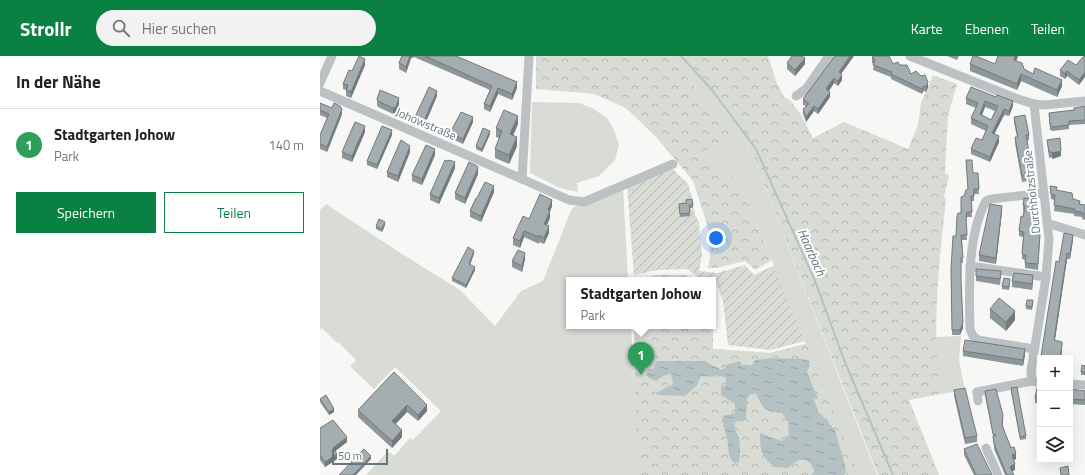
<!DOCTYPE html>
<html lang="de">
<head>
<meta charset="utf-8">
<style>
	body { margin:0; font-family:"Titillium Web",sans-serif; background:#f2f2f2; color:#202124 }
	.controls { position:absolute; right:12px; bottom:12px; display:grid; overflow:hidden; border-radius:0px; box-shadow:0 4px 16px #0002 }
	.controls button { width:36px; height:36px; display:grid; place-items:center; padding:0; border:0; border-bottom:1px solid #e0e0e0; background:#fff; color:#202124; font:20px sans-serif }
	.scale { position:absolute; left:12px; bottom:10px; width:56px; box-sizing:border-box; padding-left:4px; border:2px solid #65767d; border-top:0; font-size:11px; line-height:14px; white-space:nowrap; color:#65767d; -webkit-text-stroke:3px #fff; paint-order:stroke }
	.you { position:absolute; left:396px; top:182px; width:14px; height:14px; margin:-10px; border:3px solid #fff; border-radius:50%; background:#1a73e8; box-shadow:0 0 0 6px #1a73e833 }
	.badge { display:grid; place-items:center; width:26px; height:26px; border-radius:50%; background:#0b8043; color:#fff; font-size:13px; font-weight:700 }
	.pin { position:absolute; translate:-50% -33px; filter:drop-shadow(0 1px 2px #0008) }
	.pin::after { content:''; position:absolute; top:21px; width:14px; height:12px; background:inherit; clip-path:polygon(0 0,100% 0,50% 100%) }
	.popup { position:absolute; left:246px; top:221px; width:150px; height:52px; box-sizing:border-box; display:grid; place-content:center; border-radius:0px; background:#fff; filter:drop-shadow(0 1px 3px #0005); font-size:13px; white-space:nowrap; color:#757577 }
	.popup b { font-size:15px; color:#202124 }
	.popup::after { content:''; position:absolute; left:50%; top:100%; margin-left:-8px; border:8px solid transparent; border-top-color:#fff }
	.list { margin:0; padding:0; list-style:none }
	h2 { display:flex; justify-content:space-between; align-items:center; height:52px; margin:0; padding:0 16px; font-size:17px }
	h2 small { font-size:13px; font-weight:400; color:#757577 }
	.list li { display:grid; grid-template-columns:26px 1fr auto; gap:12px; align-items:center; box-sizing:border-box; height:72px; padding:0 16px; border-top:1px solid #e0e0e0 }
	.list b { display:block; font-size:15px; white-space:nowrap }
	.list p { margin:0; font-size:13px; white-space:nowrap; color:#757577 }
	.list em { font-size:13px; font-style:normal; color:#757577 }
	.actions { display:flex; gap:8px; padding:12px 16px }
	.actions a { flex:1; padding:9px 0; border:1px solid #0b8043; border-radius:0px; text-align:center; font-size:14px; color:#0b8043 }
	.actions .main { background:#0b8043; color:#fff }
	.icon { flex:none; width:22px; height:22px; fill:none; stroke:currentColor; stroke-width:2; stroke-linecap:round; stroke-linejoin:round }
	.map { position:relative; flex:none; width:765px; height:419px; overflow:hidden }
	header { display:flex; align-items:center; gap:24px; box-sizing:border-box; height:56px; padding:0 20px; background:#0b8043; color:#fff }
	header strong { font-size:19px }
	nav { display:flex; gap:22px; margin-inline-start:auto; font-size:14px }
	.search { width:280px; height:36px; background:#f2f2f2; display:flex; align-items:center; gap:10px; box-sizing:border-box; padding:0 14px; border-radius:22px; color:#757577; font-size:15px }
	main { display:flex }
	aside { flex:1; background:#fff }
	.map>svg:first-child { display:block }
	.green { fill:#d8dcd5 }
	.forest { fill:url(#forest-crowns) }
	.garden { fill:url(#garden-furrows) }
	.water { fill:url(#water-ripples) }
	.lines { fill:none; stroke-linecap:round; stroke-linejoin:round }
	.stream { stroke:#b4c2c4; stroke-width:2 }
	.minor { stroke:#bcc2c4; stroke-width:9 }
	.wall { fill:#8d9698; fill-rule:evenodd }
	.shaded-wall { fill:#737a7c }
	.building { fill:#a4aeb1; stroke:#737a7c; fill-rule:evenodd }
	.labels { text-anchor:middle; stroke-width:4; stroke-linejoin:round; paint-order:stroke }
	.street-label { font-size:12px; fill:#65767d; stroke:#fff }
	.water-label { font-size:13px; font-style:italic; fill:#607578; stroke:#fff }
</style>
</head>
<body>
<header>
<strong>Strollr</strong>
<div class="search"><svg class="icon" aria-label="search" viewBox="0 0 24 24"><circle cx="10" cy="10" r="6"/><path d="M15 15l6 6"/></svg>Hier suchen</div>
<nav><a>Karte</a><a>Ebenen</a><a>Teilen</a></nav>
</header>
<main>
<aside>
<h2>In der Nähe<small></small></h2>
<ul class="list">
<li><span class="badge" style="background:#2e9e5b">1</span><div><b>Stadtgarten Johow</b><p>Park</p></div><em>140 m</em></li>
</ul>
<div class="actions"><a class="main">Speichern</a><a>Teilen</a></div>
</aside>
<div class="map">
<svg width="765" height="419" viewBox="0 0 765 419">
	<defs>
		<pattern id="forest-crowns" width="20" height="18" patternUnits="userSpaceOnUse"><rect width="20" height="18" fill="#d8dcd5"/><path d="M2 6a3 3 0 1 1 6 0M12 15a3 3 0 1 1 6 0" fill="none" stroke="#b3b7b2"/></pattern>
		<pattern id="garden-furrows" width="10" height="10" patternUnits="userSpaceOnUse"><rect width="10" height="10" fill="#d8dcd5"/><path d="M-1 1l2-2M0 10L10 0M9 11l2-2" fill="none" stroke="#b3b7b2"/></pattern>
		<pattern id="water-ripples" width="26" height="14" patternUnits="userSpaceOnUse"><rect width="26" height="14" fill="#b4c2c4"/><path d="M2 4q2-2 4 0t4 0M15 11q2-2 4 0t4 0" fill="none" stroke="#96a2a4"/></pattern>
	</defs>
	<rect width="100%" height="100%" fill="#f7f7f5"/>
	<g class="green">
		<path d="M349,0H364L413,62L433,100L557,419H46L68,395L74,400L90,382L93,384L121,355L75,311L54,333L30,310L36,304L18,286L17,287L2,272L0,274V154L6,148L82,198L140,234L175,270L201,235L223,225L252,152L303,132L308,224H249V270H311L314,328V270H393V260V293L450,297L486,288L456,220L452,204L419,126L380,97L396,90L410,76Z"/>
		<path d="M212,46L259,47L272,52L287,62L294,74L299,89L295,104L279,120L257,127L258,136L240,132L210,117Z"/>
		<path d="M641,280L639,304L645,334L621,338L616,307L615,281Z"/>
	</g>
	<g class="forest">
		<path d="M216,0H349L411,76L396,90L380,97L419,126L452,204L435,214L425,205L396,212H388L390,202L388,171L373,125L336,81L306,52L274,38L216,33Z"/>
		<path d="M364,0H448L456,25L464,41L470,44L481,59L493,82L524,66L588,93L598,69L601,47L613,19L637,28L628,60L625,117L629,120L624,141L626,143C619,208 611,273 621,338L589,344L619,419H558L433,100L413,62Z"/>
		<path d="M336,219H365L374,224H321Z"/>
		<path d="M393,260V293L450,297L486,288L539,419H319L315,341L314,270H393Z"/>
	</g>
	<path class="garden" d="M352,112L368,128L372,141L375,159L379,166L382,199L379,215L397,217L425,209L434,219L453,210L485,285L450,294L408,289L403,245L395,223L380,222L367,213L337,214L314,219L307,130Z"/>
	<path class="water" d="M451,302L483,303L489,305L490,310L487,316L498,343H494L498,355L515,374L526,413L524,419H491L494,415C490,399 477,402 468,412L454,411C441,399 440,395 440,377L462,385L469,379L468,366L462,357C444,355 444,354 436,338L432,337L427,342L426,364L415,366C413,372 417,377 419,382C420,391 421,398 419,406L414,407C407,399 409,392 407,382C405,372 402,372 403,360L415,357V348L401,339V331L406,329V322L397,319L392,321L381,320L377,329L365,340L339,339L338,336L353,328L351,318L343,320L336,325L329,322L326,319L328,313H333L337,305H384L402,314L409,308L420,305L422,310L432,309L435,304Z"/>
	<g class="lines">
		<path class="stream" d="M361,0L392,34L436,93L495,225L524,304L573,419"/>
		<g class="minor">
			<path d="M590,0L695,42L714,48L725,49L765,45"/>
			<path d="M0,27L12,0"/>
			<path d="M0,35L202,123L209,0"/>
			<path d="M476,40L486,33L509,0"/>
			<path d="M714,48L729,183L726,221L711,315L712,325L720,327"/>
			<path d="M202,123L249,144L264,146L353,108"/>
			<path d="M727,167L765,179"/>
			<path d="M650,210L726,221"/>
			<path d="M714,293L658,284L653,280L650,273C649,234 647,180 666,145L671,143L724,137"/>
			<path d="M750,328L765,329"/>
			<path d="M658,345L657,336L712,325"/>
			<path d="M666,392L678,419"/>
		</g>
	</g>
	<g class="wall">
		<path d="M82,0H136L197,32L192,44L178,38L170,56L164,53V48L170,34L94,1L91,2L86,17L79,13V7Z"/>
		<path d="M515,0L521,18L522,24L518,30L514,27L509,35L510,41L498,58L494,55L486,66L483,58V53L486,50L483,49V43Z"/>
		<path d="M627,0H639L637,4Z"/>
		<path d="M678,0H698L696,5L704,13L713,18L742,30L737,41L701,25L697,34L650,15V8H675Z"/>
		<path d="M764,0L759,29L747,20L745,23L740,20V14L756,9Z"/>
		<path d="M552,2L573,8L580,9L608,31L606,36L603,35L602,38L571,23V21L553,14L554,8L552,7Z"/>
		<path d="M467,7L485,8L475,20L467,13Z"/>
		<path d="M45,9L31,42L26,40V34L23,33V28L32,15Z"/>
		<path d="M117,40L104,70L95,66V61Z"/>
		<path d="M646,42L693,50L689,60L684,59L674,78L679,86L670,106L651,98V93L662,84L666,75L651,68V62L656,52L646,48ZM665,51L675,55L671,64L662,59Z"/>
		<path d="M57,43L79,48L76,57L73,58L58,51L57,49Z"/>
		<path d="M0,47L22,58L7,96L0,93V79L7,62L0,59Z"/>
		<path d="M765,50V68L749,69V73L733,75L730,74L729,57L754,54Z"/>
		<path d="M694,61L709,79V84L707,85L713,118V124L702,126L695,87V81H697L694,67Z"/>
		<path d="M153,66L143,88L130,82V77Z"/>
		<path d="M198,68L193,79L197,90L189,108L175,102V93L179,82L176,81V72Z"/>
		<path d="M45,76L32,106L22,102V96Z"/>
		<path d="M170,78L162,96L156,93V90Z"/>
		<path d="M72,79L57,113L47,109V105Z"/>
		<path d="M727,84L741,100L732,103V101L729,102Z"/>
		<path d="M90,96L78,126L67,121V116Z"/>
		<path d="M115,99L102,129L92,125V119Z"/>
		<path d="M646,104L653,117H658L659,138H654V145H651L652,161H647L646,164L647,184H642L643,207H641V226L643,272L640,279H632L631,213L636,180L644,140L648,133Z"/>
		<path d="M128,105L135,112L119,148L110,144V138Z"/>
		<path d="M158,118L145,148L135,143V137Z"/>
		<path d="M730,130L753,143L760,148L765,149V164L762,163V161L754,160V158L734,155L735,144L731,143Z"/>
		<path d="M174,136L161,166L150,161V155L157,142Z"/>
		<path d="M373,149V152H369L370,160L360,161L359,151Z"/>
		<path d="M703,149H717L716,155L718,160L717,166L719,172L718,178L720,183L718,214L705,212V204L702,203L703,181L699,180V175L703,161L704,155H703Z"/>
		<path d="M232,150L230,155V162L227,169L229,177L224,188L219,186V188L204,181L200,192L193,189V182L209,163Z"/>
		<path d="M682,155L676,208L659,205V199Z"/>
		<path d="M65,169L62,176L56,173V170Z"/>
		<path d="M753,184L750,203H747L735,284L742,294L741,302H721L739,206Z"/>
		<path d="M154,198L150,208L155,214L146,232L132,225V222Z"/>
		<path d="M205,203L202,216L192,211V205Z"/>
		<path d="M656,213L681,221L680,229L656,225Z"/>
		<path d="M692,225H713L712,234L692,231Z"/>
		<path d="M690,226L689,234L682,233V230Z"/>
		<path d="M713,247L712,254L706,253V250Z"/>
		<path d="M670,253L695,264L686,275L670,262Z"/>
		<path d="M643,295L705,299L703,310L643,300Z"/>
		<path d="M765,310V319H761V316Z"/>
		<path d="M74,316L107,355L98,365L87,356L76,368L82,381L72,392L38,361V354Z"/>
		<path d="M691,332L706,380V383L700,384L691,335Z"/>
		<path d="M750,333L765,335V349L750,348Z"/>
		<path d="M634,334L657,380V386L645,388L634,340Z"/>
		<path d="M720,334V348L715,347V342Z"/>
		<path d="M665,335L683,364V370L685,377L696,403L694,404L695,414L692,415L694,419H685L674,393V384L665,340Z"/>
		<path d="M0,343L14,356L9,359L0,346Z"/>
		<path d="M0,372L27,386L15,395L17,403L5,411L0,404Z"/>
		<path d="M644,393L672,419H654L644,399Z"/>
	</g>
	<g class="shaded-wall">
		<path d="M90,0H94V1L91,2L86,17V11Z"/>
		<path d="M530,0H534L519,21V16Z"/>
		<path d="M695,0H698L694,11V4Z"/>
		<path d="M485,2V8L475,20V14Z"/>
		<path d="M45,3V9L31,42V36Z"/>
		<path d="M747,15V20L745,23V18Z"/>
		<path d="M765,16V21L759,29V24Z"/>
		<path d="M701,18V25L697,34V28Z"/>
		<path d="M522,19V24L518,30V25Z"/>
		<path d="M514,22V27L506,39V33Z"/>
		<path d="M742,24V30L737,41V34Z"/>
		<path d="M197,26V32L192,44V38Z"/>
		<path d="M608,26V31L606,36V31Z"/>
		<path d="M603,30V35L602,38V33Z"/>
		<path d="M178,32V38L170,56V50Z"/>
		<path d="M117,35V40L104,70V65Z"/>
		<path d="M510,36V41L498,58V53Z"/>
		<path d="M79,42V48L76,57L73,58V52Z"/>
		<path d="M665,45V51L660,64V58Z"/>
		<path d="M693,45V50L689,60V55Z"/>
		<path d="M494,50V55L486,66V61Z"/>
		<path d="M22,53V58L7,96V91Z"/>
		<path d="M684,53V59L672,83V77Z"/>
		<path d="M198,60V68L190,87V78Z"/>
		<path d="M153,61V66L143,88V83Z"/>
		<path d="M45,70V76L32,106V100Z"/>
		<path d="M72,74V79L57,113V109Z"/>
		<path d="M170,75V78L162,96V93Z"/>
		<path d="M679,80V86L670,106V101Z"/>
		<path d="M197,81V90L189,108V99Z"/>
		<path d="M90,90V96L78,126V120Z"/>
		<path d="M115,93V99L102,129V123Z"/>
		<path d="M741,95V100L732,103V97Z"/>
		<path d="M135,106V112L119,148V142Z"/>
		<path d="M158,112V118L145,148V142Z"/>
		<path d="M174,130V136L161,166V160Z"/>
		<path d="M232,144V150L230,155V162L224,175V168L228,154Z"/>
		<path d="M682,150V155L676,208V202Z"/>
		<path d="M65,166V169L62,176V173Z"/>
		<path d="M229,170V177L224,188V182Z"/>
		<path d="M204,175V181L200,192V185Z"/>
		<path d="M753,179V184L750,203V198Z"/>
		<path d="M154,195V198L149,211V208Z"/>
		<path d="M205,197V203L202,216V210Z"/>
		<path d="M747,197V203L734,290V284Z"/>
		<path d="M155,211V214L146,232V229Z"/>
		<path d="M713,219V225L712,234V228Z"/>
		<path d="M695,255V264L686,275V266Z"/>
		<path d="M643,267V272L640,279V274Z"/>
		<path d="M742,289V294L741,302H740Z"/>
		<path d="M705,293V299L703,310V304Z"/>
		<path d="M87,349V356L72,371V365Z"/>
		<path d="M107,349V355L98,365V359Z"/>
		<path d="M14,353V356L9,359V356Z"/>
		<path d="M82,374V381L72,392V385Z"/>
		<path d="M27,381V386L13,397V392Z"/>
		<path d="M696,397V403L692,405V399Z"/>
		<path d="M17,398V403L5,411V406Z"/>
		<path d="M51,400V403L36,419H33Z"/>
		<path d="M695,408V414L690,416V411Z"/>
	</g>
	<g class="building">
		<path d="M39,0L45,3L31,36L26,34L28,29L23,28L29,14L32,15Z"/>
		<path d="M82,0H90L86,11L79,7Z"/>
		<path d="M105,0H136L197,26L192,38L178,32L170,50L164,48L172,30Z"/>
		<path d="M472,0H482L485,2L475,14L467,7Z"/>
		<path d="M515,0H530L519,16L522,19L518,25L514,22L506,33L510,36L498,53L494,50L486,61L483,53L489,48L483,43Z"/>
		<path d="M553,0H565L567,1L569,0L573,8L578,6L580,9H587L591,18L596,15L601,20L605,19L608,26L606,31L603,30L602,33L571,18L572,16L553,9L555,3L552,2Z"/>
		<path d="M653,0H656L675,8L678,0H695L694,4L702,7L704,13L713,18L715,12L742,24L737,34L701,18L697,28L650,8Z"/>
		<path d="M764,0H765V16L759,24L747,15L745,18L740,14L748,4L756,9Z"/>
		<path d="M109,31L117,35L104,65L95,61Z"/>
		<path d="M651,31L676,41L677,39L693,45L689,55L684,53L672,77L679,80L670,101L651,93L656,82L662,84L668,70L651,62L658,47L646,42ZM665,45L678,50L671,64L660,58Z"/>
		<path d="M60,34L79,42L76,51L73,52L58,45L57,43Z"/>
		<path d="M0,47L12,52L14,47L20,50L22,53L7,91L0,88V79L9,58L0,54Z"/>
		<path d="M765,50V64L749,65V69L733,71L730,69L729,57L754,54V52Z"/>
		<path d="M184,54L198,60L190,78L197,81L189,99L175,93L182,75L176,72Z"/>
		<path d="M141,56L153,61L143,83L130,77Z"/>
		<path d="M705,59L709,79H706L713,118L702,120L695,81H698L694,61Z"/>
		<path d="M35,66L45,70L32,100L22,96Z"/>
		<path d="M62,70L72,74L57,109L47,105Z"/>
		<path d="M163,72L170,75L162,93L156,90Z"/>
		<path d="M740,82L741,95L732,97V96H729L727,84Z"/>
		<path d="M81,84L90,90L78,120L67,116Z"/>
		<path d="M106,89L115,93L102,123L92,119Z"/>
		<path d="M125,104L128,105L129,104L135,106L119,142L110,138Z"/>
		<path d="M646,104H652L653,117H658L659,133H654V140H651L652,156H647L646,160L647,179H641L643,202H641V225L643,267L640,274H632L631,213L633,180H636L637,160L638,157H641V141L644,140L646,134L648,133Z"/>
		<path d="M149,106L157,110L158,112L145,142L135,137Z"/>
		<path d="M165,126L174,130L161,160L150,155L156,142H157Z"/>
		<path d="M730,130L737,131L736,134L752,137L753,143L760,145L759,148L765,149V158H762V156L754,155L755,153L734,149L735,139L731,138Z"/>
		<path d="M220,138L232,144L228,154L230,155L224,168L229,170L224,182L219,179V181L204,175L200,185L193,182L203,160L209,163Z"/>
		<path d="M704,142L717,144L715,155H718L716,166L719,167L717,178H720L718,208L705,207L706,199L702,198L704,176L699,175L701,160L703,161L705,150L703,149Z"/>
		<path d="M372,143L373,149H369L370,157L360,158L359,148L367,147L366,144Z"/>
		<path d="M670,148L682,150L676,202L659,199Z"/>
		<path d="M59,163L65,166L62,173L56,170Z"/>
		<path d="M744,177L753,179L750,198L747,197L734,284L742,286V289L740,302H726V301L721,300L736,205L739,206Z"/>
		<path d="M148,191L154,195L149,208L155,211L146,229L132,222Z"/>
		<path d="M198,194L205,197L202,210L192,205Z"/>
		<path d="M656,213L681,215L680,223L656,220Z"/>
		<path d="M694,217L713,219L712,228L692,225Z"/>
		<path d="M684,222L690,223L689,231L682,230Z"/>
		<path d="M679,242L695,255L686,266L670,253Z"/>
		<path d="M707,244H713L712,251L706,250Z"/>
		<path d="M645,284L705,293L703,304L643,295Z"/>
		<path d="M762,309L765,310V316H761Z"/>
		<path d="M74,316L107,349L98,359L87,349L72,365L82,374L72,385L38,354Z"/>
		<path d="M697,331L706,380L700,381L691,332Z"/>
		<path d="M645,332L657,380L645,382L634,334Z"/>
		<path d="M717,332L720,334V343L715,342Z"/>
		<path d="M676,333L683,359L682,369L685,377L691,392L694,391L696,397L692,399L695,408L690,411L694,419H687L674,388L673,380L676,379L673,378L665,335Z"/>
		<path d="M750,333L765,335V344L750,343Z"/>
		<path d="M6,339L14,353L9,356L0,343Z"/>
		<path d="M13,364L27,381L13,392L17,398L5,406L0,399V372Z"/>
		<path d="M657,388L672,419H656L644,393Z"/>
		<path d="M44,393L51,400L33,419H19Z"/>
		<path d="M748,410L749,419H741L740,412Z"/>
	</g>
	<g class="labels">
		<g class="street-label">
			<text transform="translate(106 68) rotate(23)" y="4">Johowstraße</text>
			<text transform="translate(712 136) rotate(-96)" y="4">Durchholzstraße</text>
		</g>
		<g class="water-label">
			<text transform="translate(492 196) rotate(66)" y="5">Haarbach</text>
		</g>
	</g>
</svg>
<div class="controls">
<button>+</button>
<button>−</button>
<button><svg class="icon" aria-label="layers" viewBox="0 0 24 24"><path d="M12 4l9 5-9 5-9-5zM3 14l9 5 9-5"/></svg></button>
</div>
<div class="scale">50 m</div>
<div class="you"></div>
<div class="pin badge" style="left:321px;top:319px;background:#2e9e5b">1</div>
<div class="popup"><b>Stadtgarten Johow</b>Park</div>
</div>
</main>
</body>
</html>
